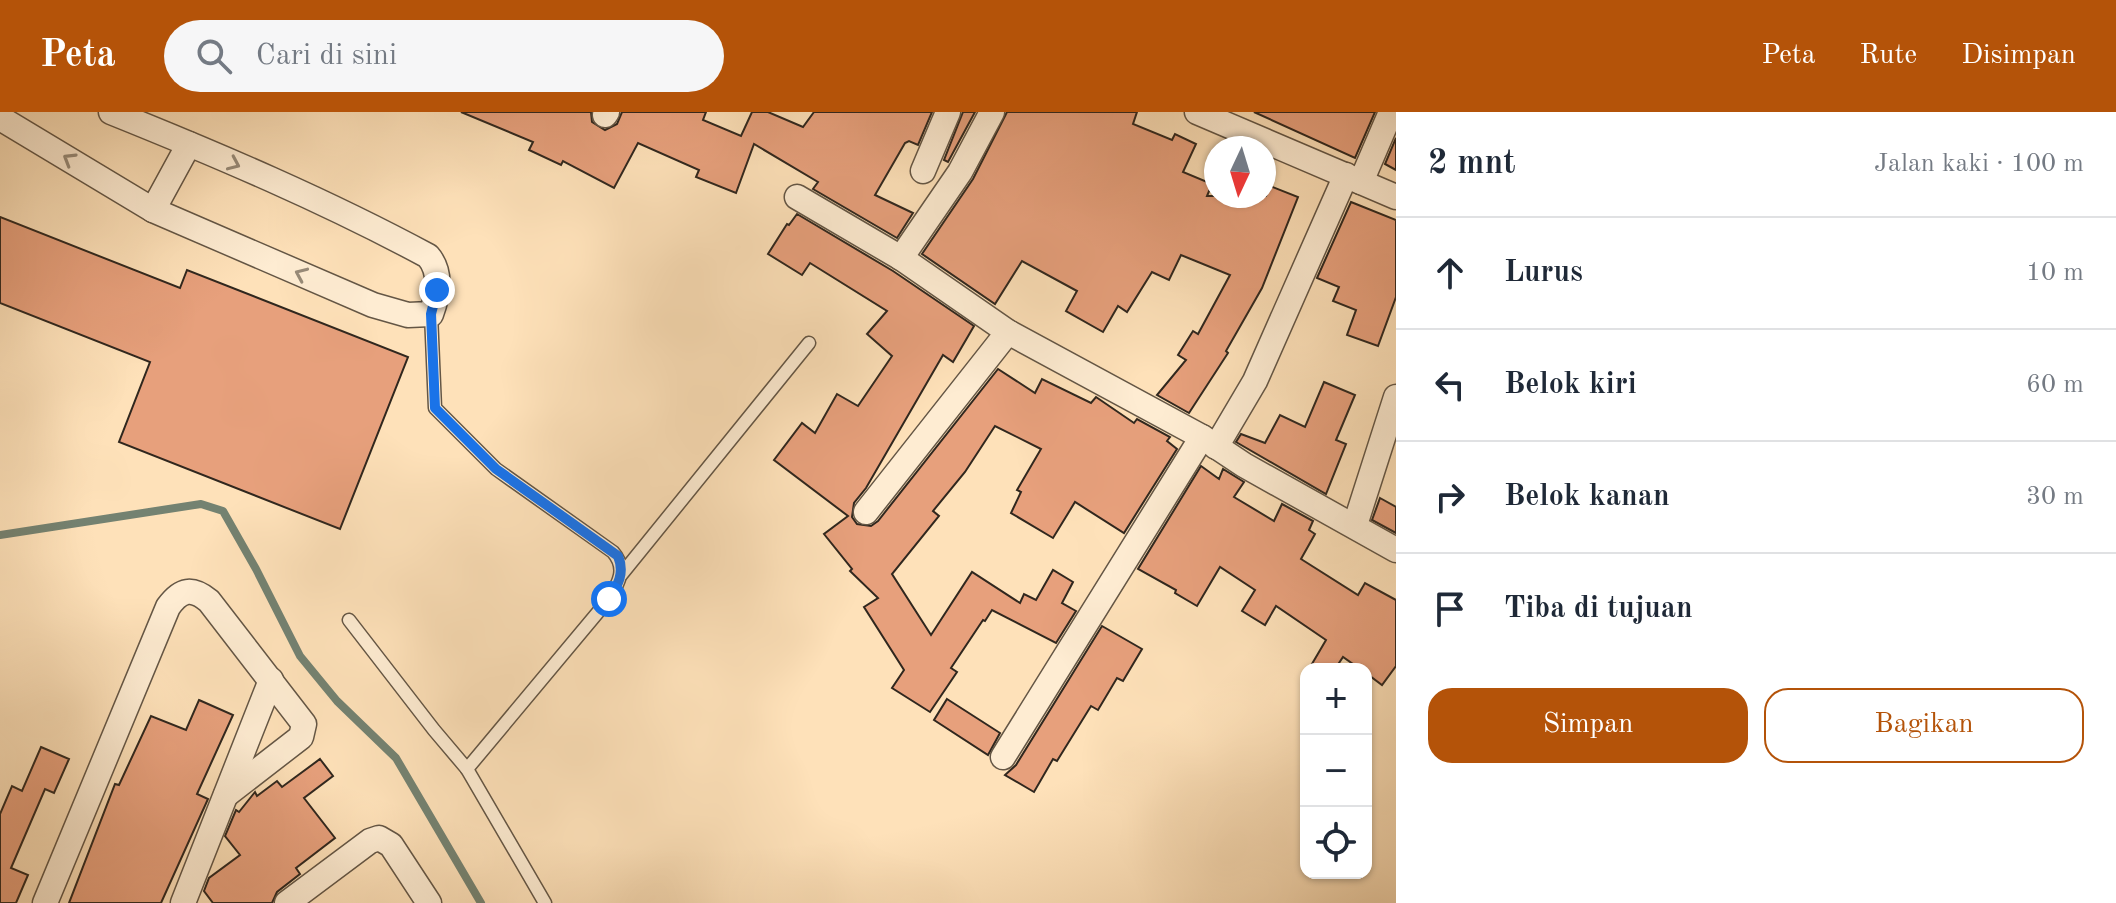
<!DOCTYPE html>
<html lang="id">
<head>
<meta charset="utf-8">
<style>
	body { margin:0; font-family:"Old Standard TT",serif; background:#f6f6f7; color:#1f2937 }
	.controls { position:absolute; right:24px; bottom:24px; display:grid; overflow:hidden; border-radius:16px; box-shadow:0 2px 6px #0004 }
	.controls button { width:72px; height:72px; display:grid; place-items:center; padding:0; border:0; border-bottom:2px solid #e0e1e3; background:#fff; color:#1f2937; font:40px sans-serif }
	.compass { position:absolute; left:1204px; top:24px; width:72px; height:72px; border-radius:50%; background:#fff; box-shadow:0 2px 6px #0004; rotate:184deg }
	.stop { position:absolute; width:24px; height:24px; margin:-18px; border:6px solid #1a73e8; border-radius:50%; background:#fff }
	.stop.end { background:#1a73e8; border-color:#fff; box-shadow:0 2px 8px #0008 }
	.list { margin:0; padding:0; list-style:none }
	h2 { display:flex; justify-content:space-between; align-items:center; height:104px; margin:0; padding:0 32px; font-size:34px }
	h2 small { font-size:26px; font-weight:400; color:#747a83 }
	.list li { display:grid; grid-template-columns:52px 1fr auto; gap:24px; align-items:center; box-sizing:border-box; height:112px; padding:0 32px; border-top:2px solid #e0e1e3 }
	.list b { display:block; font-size:30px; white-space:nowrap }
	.list em { font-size:26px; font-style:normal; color:#747a83 }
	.actions { display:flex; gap:16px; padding:24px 32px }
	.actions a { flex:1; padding:18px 0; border:2px solid #b45309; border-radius:24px; text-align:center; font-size:28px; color:#b45309 }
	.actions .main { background:#b45309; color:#fff }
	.icon { flex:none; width:44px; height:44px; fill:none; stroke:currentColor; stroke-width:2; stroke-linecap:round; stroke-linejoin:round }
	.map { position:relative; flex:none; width:1396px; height:791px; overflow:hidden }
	header { display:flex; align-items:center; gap:48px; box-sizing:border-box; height:112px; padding:0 40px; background:#b45309; color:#fff }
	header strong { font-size:38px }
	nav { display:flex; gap:44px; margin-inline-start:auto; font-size:28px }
	.search { width:560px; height:72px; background:#f6f6f7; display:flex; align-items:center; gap:20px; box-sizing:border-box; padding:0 28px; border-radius:44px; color:#747a83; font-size:30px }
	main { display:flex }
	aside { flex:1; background:#fff }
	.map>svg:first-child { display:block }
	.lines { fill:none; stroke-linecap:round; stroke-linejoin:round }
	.stream { stroke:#748271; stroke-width:8 }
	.building { fill:#e7a07c; stroke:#30271e; stroke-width:2 }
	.service-casing { stroke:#645645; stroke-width:15 }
	.minor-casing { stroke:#645645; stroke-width:27 }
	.service { stroke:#feecd2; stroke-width:12 }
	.minor { stroke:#feecd2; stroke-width:24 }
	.oneway { stroke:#978a78 }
	.route { stroke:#1a73e8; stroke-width:10 }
</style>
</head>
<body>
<header>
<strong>Peta</strong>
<div class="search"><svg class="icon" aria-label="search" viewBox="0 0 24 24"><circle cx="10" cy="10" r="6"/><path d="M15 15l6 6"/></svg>Cari di sini</div>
<nav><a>Peta</a><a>Rute</a><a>Disimpan</a></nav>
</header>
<main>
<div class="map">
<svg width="1396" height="791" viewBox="0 0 1396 791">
	<rect width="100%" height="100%" fill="#fee1b9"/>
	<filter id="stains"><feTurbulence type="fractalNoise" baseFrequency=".0025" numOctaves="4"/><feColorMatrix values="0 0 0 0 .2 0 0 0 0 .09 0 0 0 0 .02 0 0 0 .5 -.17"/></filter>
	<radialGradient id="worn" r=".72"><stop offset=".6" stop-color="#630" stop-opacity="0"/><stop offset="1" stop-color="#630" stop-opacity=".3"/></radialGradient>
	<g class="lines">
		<path class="stream" d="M0,423L201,392L223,399L256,457L300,544L337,589L396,646L481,791"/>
	</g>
	<g class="building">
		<path d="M461,0H591L592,10L605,18L617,12L622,0H706L703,8L741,24L752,0H768L803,15L814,0H932L918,33L909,29L905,31L875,83L913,101L897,126L813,77L818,70L754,32L736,81L696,65L699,58L638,31L614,76L563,49L561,53L529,38L533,30Z"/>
		<path d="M963,0H975L948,50L944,48Z"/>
		<path d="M1007,0H1137L1133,12L1172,28L1175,22L1196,32L1183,60L1212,72L1207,84H1266L1270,74L1298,85L1262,176L1226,239L1228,241L1189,301L1157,283L1186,248L1178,243L1193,219L1198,222L1230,163L1181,143L1169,168L1152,160L1127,200L1118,194L1103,220L1066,199L1077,179L1022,149L995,192L922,142L973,67Z"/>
		<path d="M1254,0H1375L1355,46Z"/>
		<path d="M1396,26V58L1385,52Z"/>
		<path d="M1351,90L1396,108V185L1378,234L1347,223L1356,198L1333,189L1339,175L1317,166Z"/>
		<path d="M797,102L893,159L974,214L953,250L943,243L866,376L854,391L852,405L857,412L871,414L878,409L998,257L1035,281L1042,267L1091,291L1096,285L1134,311L1137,307L1170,325L1167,329L1177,337L1124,421L1075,390L1053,426L1011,401L1021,380L1017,378L1041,337L995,314L965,360L933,399L939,404L892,462L931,523L972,460L1020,491L1024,482L1036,488L1053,458L1073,470L1062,491L1076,499L1056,531L992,498L985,509L983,508L951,556L957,560L930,600L892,576L904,558L864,495L878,486L850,459L852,457L824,422L848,404L774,348L802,311L815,321L837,282L858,294L892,244L867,222L887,199L810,151L802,163L768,142L787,112L789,113Z"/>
		<path d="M0,105L180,176L187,158L408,245L340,417L119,330L150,250L0,191Z"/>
		<path d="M1324,270L1355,283L1336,328L1346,332L1326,382L1236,330L1241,322L1265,331L1280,303L1305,315Z"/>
		<path d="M1201,354L1219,367L1223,357L1244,370L1234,385L1274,409L1282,392L1313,409L1309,418L1315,422L1301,447L1358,483L1365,471L1396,488V554L1382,573L1366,561V557H1360L1343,545L1335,557H1309L1326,528L1276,494L1265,513L1242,499L1255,478L1220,455L1197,494L1175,481L1176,478L1138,457Z"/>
		<path d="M1380,386L1396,395V421L1372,408Z"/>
		<path d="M1102,514L1142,537L1123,569L1117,566L1098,598L1091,594L1057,649L1053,647L1034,680L1005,663L1016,653Z"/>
		<path d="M947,587L1000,621L988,643L934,608Z"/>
		<path d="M199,588L233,603L197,682L208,687L161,791H69L115,672L119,673L151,604L186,618Z"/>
		<path d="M41,635L69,647L54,681L45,677L11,756L28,763L16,791H0V702L12,674L22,679Z"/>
		<path d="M320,647L333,664L304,686L335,726L296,756L300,762L277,780L272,791H213L204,779L209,766L240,743L225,724L236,698L239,700L255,680L257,684L277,669L282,675Z"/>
	</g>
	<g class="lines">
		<defs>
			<g id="service">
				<path d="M431,202L435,296L496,357L613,440C627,456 619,471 609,487L467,657"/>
				<path d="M621,463L809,231"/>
				<path d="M349,508L434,618L467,657L545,791"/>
			</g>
			<g id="minor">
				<path d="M1197,0L1396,85"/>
				<path d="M605,3L607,0"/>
				<path d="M0,6L153,98L373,193L408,203L431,202C438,183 442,160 428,144C326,89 218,43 111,0"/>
				<path d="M923,59L948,0"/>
				<path d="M1361,70L1391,0"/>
				<path d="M797,85L901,146L1008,220L1202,325L1244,353L1396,438"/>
				<path d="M153,98L189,32"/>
				<path d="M901,146L960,60L992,0"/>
				<path d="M1216,335L1255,269L1346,63"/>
				<path d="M866,400L1008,220"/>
				<path d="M1355,413L1396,285"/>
				<path d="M1003,645L1202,325"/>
				<path d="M45,791L168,495C181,477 192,475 209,489L304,612L301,625L226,683"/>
				<path d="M183,791L271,568"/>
				<path d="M287,791L370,729L379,726L391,733L429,791"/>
			</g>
		</defs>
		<use href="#service" class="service-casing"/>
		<use href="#minor" class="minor-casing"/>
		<use href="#service" class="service"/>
		<use href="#minor" class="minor"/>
	</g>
	<defs><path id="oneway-chevron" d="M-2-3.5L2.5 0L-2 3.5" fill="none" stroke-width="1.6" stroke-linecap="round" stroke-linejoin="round" transform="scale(2)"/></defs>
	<g class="oneway">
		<use href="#oneway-chevron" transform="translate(69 47) rotate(-149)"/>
		<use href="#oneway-chevron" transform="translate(234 52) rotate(24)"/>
		<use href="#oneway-chevron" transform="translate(301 162) rotate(-156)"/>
	</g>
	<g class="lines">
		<path class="route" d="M437,178L431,202L435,296L496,357L618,444C625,461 618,473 609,487"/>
	</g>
	<rect width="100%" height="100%" filter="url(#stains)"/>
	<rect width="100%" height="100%" fill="url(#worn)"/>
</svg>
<div class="controls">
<button>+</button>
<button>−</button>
<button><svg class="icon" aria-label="locate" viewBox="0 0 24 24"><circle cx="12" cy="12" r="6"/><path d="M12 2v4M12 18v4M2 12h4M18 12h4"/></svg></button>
</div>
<svg class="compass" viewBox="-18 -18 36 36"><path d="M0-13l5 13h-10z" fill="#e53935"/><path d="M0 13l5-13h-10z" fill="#747a83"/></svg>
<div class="stop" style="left:609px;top:487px"></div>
<div class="stop end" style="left:437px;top:178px"></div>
</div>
<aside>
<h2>2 mnt<small>Jalan kaki · 100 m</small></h2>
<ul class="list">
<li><svg class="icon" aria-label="ahead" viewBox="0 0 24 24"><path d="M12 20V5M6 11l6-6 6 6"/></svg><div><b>Lurus</b></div><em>10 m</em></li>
<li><svg class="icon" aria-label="left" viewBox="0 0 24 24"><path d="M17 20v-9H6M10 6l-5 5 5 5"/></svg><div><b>Belok kiri</b></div><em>60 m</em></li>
<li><svg class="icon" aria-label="right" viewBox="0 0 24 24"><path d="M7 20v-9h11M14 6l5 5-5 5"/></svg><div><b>Belok kanan</b></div><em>30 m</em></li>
<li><svg class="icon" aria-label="arrive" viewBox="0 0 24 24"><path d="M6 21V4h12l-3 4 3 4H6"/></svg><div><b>Tiba di tujuan</b></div></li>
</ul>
<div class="actions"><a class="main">Simpan</a><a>Bagikan</a></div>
</aside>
</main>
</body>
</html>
